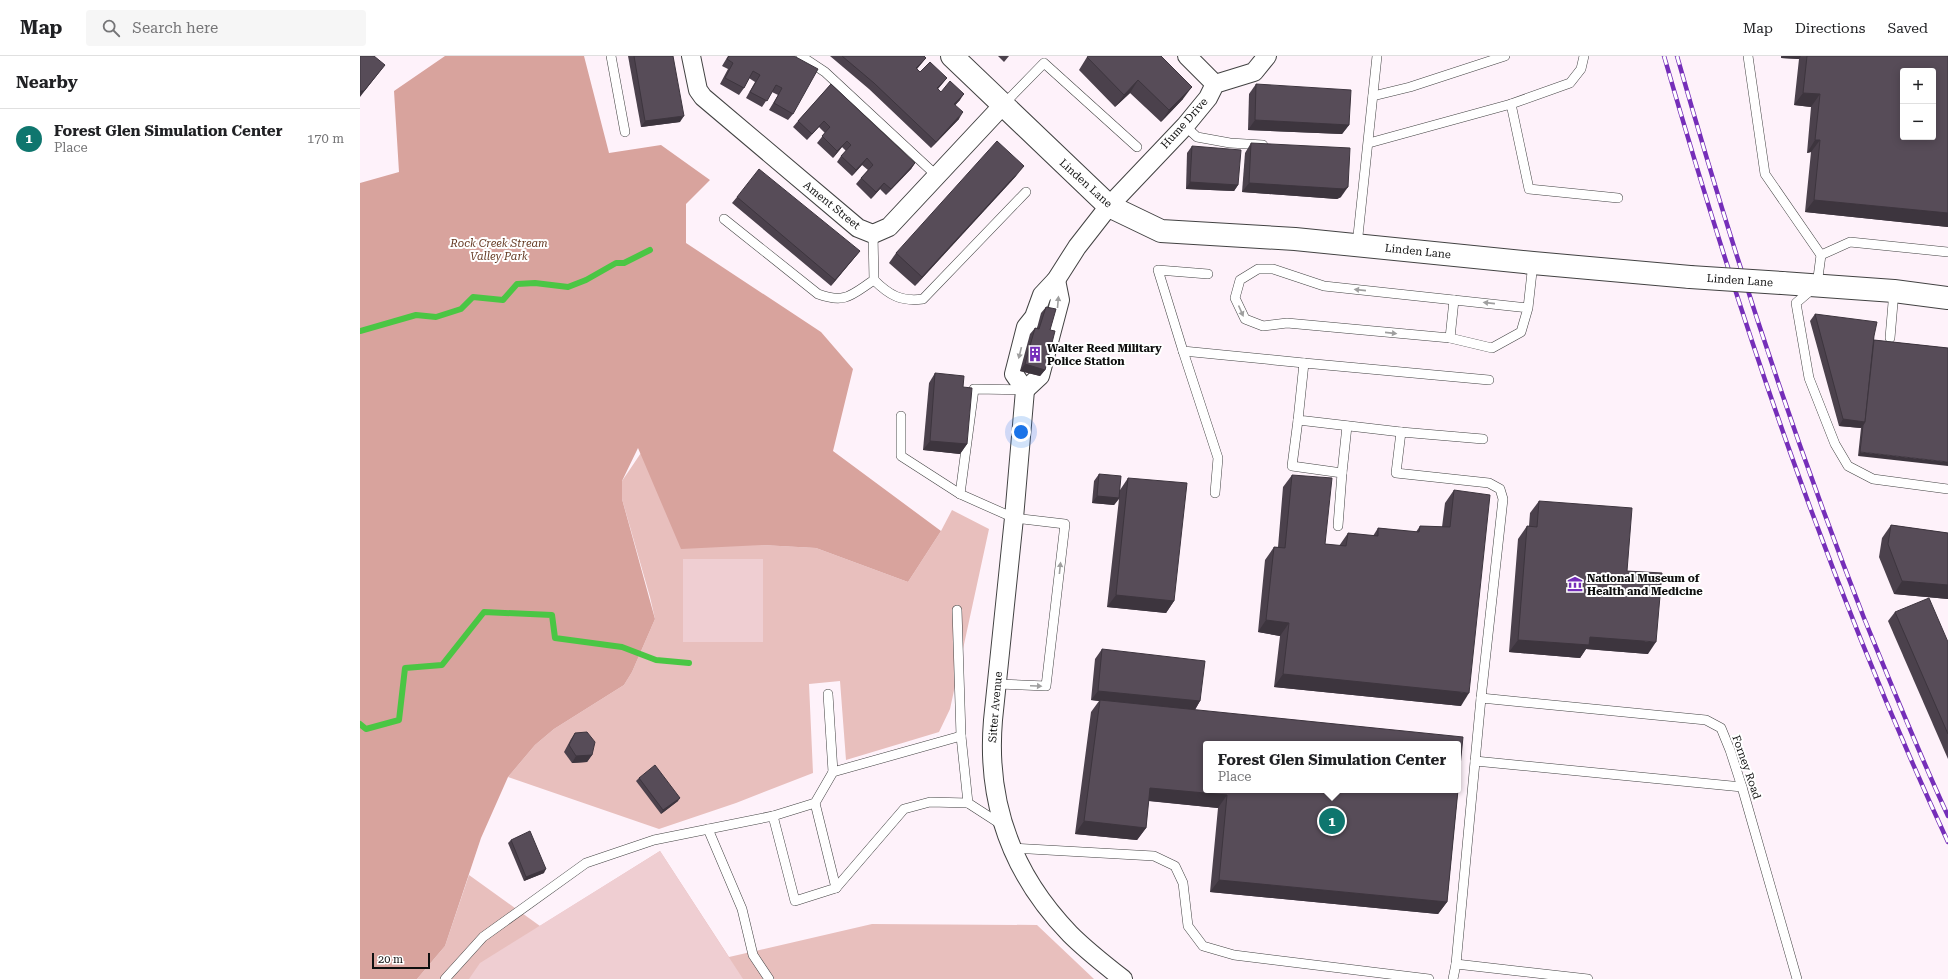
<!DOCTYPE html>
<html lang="en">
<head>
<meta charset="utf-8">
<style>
	body { margin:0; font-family:"Roboto Serif",serif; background:#f6f6f6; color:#202124 }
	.controls { position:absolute; right:12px; top:12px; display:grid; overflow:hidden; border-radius:4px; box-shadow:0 2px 10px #0003 }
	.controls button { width:36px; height:36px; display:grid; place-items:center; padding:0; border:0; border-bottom:1px solid #e0e0e0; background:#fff; color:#202124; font:20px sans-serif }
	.scale { position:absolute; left:12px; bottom:10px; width:58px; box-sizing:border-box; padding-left:4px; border:2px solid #0f0f0f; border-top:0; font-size:11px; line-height:14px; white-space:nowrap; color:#0f0f0f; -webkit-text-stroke:3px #fff; paint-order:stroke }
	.you { position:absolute; left:661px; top:376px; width:14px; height:14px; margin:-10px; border:3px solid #fff; border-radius:50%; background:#1a73e8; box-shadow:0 0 0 6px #1a73e833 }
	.badge { display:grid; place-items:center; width:26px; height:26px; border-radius:50%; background:#0f766e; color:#fff; font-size:13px; font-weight:700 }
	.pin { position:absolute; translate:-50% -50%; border:2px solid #fff; box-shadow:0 1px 4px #0006 }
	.popup { position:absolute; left:843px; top:685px; width:258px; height:52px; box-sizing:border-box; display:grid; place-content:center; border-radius:4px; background:#fff; filter:drop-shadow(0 1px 3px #0005); font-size:13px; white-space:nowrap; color:#757577 }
	.popup b { font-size:15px; color:#202124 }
	.popup::after { content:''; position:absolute; left:50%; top:100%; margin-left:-8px; border:8px solid transparent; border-top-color:#fff }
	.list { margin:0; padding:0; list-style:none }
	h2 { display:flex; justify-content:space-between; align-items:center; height:52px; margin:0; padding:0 16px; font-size:17px }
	h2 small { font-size:13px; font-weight:400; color:#757577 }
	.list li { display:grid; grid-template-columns:26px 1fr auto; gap:12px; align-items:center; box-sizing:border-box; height:60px; padding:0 16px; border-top:1px solid #e0e0e0 }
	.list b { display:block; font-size:15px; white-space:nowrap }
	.list p { margin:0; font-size:13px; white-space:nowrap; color:#757577 }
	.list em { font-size:13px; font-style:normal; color:#757577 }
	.icon { flex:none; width:22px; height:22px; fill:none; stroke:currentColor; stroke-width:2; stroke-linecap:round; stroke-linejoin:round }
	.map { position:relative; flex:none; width:1588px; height:923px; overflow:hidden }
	header { display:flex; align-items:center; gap:24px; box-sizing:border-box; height:56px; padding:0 20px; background:#fff; border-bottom:1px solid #e0e0e0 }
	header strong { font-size:19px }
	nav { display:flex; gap:22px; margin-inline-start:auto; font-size:14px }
	.search { width:280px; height:36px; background:#f6f6f6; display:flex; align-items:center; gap:10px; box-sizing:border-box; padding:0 14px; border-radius:4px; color:#757577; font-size:15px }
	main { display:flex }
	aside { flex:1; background:#fff }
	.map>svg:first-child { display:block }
	.green { fill:#e8bfbd }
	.forest { fill:#d8a39d }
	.pitch { fill:#efced2 }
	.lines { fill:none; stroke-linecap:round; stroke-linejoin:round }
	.stream { stroke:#4ac644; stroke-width:6 }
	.service-casing { stroke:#424242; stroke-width:10 }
	.minor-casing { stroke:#424242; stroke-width:20 }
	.tertiary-casing { stroke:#424242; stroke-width:24 }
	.service { stroke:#fff; stroke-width:9 }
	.minor { stroke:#fff; stroke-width:18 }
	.tertiary { stroke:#fff; stroke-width:22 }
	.rail-casing { stroke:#752eb9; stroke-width:4.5 }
	.rail { stroke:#fff; stroke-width:3; stroke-dasharray:9; stroke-linecap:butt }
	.tertiary-bridge-casing { stroke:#424242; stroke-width:24; stroke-linecap:butt }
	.tertiary-bridge { stroke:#fff; stroke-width:22 }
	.wall { fill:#4b414c }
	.shaded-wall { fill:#3d353e }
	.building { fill:#574c58; stroke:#3d353e; fill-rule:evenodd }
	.oneway { fill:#9f9f9f }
	.labels { text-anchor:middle; stroke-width:4; stroke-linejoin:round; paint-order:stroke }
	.street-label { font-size:11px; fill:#0f0f0f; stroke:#fff }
	.park-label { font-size:11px; font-style:italic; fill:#643922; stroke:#fff }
	.poi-label { font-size:11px; font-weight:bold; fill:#0f0f0f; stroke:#fff; text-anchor:start }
</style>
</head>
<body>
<header>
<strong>Map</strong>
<div class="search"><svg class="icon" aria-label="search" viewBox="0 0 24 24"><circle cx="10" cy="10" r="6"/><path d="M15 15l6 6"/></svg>Search here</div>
<nav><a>Map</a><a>Directions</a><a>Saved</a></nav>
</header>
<main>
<aside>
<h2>Nearby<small></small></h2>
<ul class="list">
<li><span class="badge">1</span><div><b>Forest Glen Simulation Center</b><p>Place</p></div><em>170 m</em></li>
</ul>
</aside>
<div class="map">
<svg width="1588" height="923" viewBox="0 0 1588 923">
	<rect width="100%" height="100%" fill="#fef2fa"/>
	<g class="green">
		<path d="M285,391L402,489L456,492L548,526L581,475L592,454L629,473L590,653L579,676L486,704L480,625L449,628L453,717L376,747L299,773L148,721L175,689L194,673L264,629L272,616L295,563L290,541L262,443V425Z"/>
		<path d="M300,795L369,901L512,868L677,869L734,923H57L85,890L109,819L180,870Z"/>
	</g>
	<path class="forest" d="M85,0H224L249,97L301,89L350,124L326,148V187L461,276L493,313L473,395L581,475L548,526L456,492L402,489L321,493L278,392L262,425V443L295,563L272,616L264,629L194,673L175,689L148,721L121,782L85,890L57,923H0V127L39,116L34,35Z"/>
	<g class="pitch">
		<rect x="323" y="503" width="80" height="83"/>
		<path d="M300,795L383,923H109L120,907Z"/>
	</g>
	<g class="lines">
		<g class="stream">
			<path d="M0,275L56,259L76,261L101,253L113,241L143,244L157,228L175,227L208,231L226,224L256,207H264L290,194"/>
			<path d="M0,668L6,673L39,664L45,612L82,609L124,556L192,559L195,582L262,591L296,604L329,607"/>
		</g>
		<defs>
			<g id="service">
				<path d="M251,0L265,76"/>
				<path d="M441,0L465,16L577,120"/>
				<path d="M1388,0L1405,118L1461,199"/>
				<path d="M1013,40L1050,31L1145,0"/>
				<path d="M1151,48L1210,27L1221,13L1224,0"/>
				<path d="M643,49L684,7L777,91"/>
				<path d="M825,70L837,81L870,87L903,89"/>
				<path d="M1009,87L1151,48L1169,133L1258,142"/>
				<path d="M364,163L458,238C486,248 491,239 514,224L513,178"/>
				<path d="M997,189L1017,0"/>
				<path d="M1588,196L1490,186L1461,199L1457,229L1436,247L1449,322L1475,388L1488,410L1513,423L1588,433"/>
				<path d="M848,218L798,214L823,295L944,307"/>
				<path d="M514,224C529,239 541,246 563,243L666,136"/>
				<path d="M1168,252L964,230L913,213H898L880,224L875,242L885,263L903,270L927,267L1090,282L1132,292L1161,276L1168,252L1173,207"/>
				<path d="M1090,282L1094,244"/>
				<path d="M1530,282L1534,235"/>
				<path d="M823,295L858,402L855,437"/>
				<path d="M541,360V400L600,438L654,462L705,468L686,630L637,628"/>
				<path d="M938,364L932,410L982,417L978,470"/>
				<path d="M1041,376L938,364L944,307L1129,324"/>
				<path d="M982,417L987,370"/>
				<path d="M600,438L614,333L665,334"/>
				<path d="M597,554L601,680L608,747L642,769"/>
				<path d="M468,638L473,716L601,680"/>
				<path d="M1121,642L1346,664L1361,672L1370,694L1382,731L1437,923"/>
				<path d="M1115,705L1382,731"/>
				<path d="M413,760L455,747"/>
				<path d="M348,773L382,853L393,899L409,923"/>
				<path d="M652,792L794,800L815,810L823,827L828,870L843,890L874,899L1069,923"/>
				<path d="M476,832L544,753L570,746L608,747"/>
				<path d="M1096,908L1228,923"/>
				<path d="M85,923L123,881L226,807L294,784L413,760L435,845L476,832L455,747L473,716"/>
				<path d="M1093,923L1096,908L1121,642L1143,443L1140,433L1129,427L1036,417L1041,376L1123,383"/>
			</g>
			<g id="minor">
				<path d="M331,0L338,34L343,41L498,172L513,178L529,171L643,49"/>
				<path d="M827,0L855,28"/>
				<path d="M665,334L680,320L700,244L696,224"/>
				<path d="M763,923C745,909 726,894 710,878C652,818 626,747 633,664L654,462L665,334L654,318L666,271L674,261L682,239L696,224L717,191L749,150L825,70L848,42L855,28L894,16L907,0"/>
			</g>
			<g id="tertiary">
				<path d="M592,0L749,150L801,175L935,183L1173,207L1330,221"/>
				<path d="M1422,227L1534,235L1588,242"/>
			</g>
		</defs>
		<use href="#service" class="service-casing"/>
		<use href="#minor" class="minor-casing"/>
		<use href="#tertiary" class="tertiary-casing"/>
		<use href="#service" class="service"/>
		<use href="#minor" class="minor"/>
		<use href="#tertiary" class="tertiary"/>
		<defs>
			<g id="rail">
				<path d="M1304,0C1381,268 1471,533 1588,786"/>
				<path d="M1317,0C1371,190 1432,378 1504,562C1531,628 1558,695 1588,760"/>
			</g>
		</defs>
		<use href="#rail" class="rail-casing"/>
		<use href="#rail" class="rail"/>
		<defs>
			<path id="tertiary-bridge" d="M1330,221L1422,227"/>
		</defs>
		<use href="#tertiary-bridge" class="tertiary-bridge-casing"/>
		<use href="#tertiary-bridge" class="tertiary-bridge"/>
	</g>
	<g class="wall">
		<path d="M268,0H313L320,66L281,71Z"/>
		<path d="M368,0H434L433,58L428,64L409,54L418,39L412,36L402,51L386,42L395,26L389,22L384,32L379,39L360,28L368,13L362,10Z"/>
		<path d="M470,0H564L566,2L557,13L560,16L587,22L578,33L581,36L600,44L595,49L599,63L571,92L509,33Z"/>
		<path d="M638,0H649L644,6Z"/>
		<path d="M1421,0H1588V171L1445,156L1451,96L1447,97L1451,51L1434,49L1439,3L1421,2Z"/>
		<path d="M727,1L823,43L801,66L770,37L755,51L719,14Z"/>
		<path d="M471,28L555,107L551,113L526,139L520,133L511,143L496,128L501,122L508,114L502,109L492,120L477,106L481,100L486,95L482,91L473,102L457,87L465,77L459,71L447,84L433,71L438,65Z"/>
		<path d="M896,28L989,69L982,78L888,74L889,38Z"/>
		<path d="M891,87L981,141L977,143L882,136L885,97Z"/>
		<path d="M832,90L878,129L874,135L826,133L827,97Z"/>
		<path d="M657,119L555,230L529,207L536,197Z"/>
		<path d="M377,141L500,195L495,201L471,230L372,147Z"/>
		<path d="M686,251L690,274L685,314L680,320L660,315L670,278L675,272H677L681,257Z"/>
		<path d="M1455,258L1514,280V284L1588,292L1498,400L1501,372L1479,370L1450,265Z"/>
		<path d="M575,317L603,331L607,388L600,398L563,394L569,327Z"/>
		<path d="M739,418L760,434L768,422L814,545L806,557L747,551L759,443L754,449L732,447L734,425Z"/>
		<path d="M932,419L965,488L979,490L988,477L1013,480L1018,472L1056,476L1060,470L1082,471L1085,447L1094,434L1101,650L914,631L920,580L898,576L905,504L914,491H918L923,431Z"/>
		<path d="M1179,445L1267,515L1288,598L1226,593L1220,602L1149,596L1158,483L1167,470H1169L1170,457Z"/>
		<path d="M1531,469L1588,477V543L1534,538L1519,501L1522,482Z"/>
		<path d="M1535,556L1588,586V703L1528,565Z"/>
		<path d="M742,593L840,645L835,654L1098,734L1087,846L1078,858L850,836L858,752L788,745L786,772L777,784L715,778L731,656L739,645L731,644L735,603Z"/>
		<path d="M215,677L232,699L227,706L212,707L204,696L211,683Z"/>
		<path d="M279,722L318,745L301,758L276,725Z"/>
		<path d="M151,784L184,817L164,825L148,787Z"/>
	</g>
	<g class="shaded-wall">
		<path d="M1423,0H1441L1439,3L1421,2Z"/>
		<path d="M566,2L561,8L552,18L556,12Z"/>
		<path d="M25,9L20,15L0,41V35Z"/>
		<path d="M587,22L582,28L572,39L577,32Z"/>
		<path d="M778,24L770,37L755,51L764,39Z"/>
		<path d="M832,31L823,43L801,66L809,54Z"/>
		<path d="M1443,37L1460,38L1451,51L1434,49Z"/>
		<path d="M604,38L600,44L590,55L594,48Z"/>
		<path d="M603,56L599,63L571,92L576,86Z"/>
		<path d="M324,60L320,66L281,71L285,65Z"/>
		<path d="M895,64L989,69L982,78L888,74Z"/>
		<path d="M1455,84H1460L1451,96L1447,97Z"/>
		<path d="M487,85L482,91L473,102L477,95Z"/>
		<path d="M507,102L502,109L492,120L496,114Z"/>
		<path d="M555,107L551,113L526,139L531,133Z"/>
		<path d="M664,110L657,119L555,230L562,221Z"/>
		<path d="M830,126L878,129L874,135L826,133Z"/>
		<path d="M524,127L520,133L511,143L516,136Z"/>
		<path d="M889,127L988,131L981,141L977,143L882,136Z"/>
		<path d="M1454,144L1588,157V171L1445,156Z"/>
		<path d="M500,195L495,201L471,230L475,224Z"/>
		<path d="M665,308L685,314L680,320L660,315Z"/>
		<path d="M1483,363L1505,366L1501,372L1479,370Z"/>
		<path d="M570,385L607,388L600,398L563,394Z"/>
		<path d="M1500,396L1588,406V410L1498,400Z"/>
		<path d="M737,440L759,442L754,449L732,447Z"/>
		<path d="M1542,525L1588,529V543L1534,538Z"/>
		<path d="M756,539L814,545L806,557L747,551Z"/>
		<path d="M906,564L929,567L920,580L898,576Z"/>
		<path d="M1230,581L1296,586L1288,598L1226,593L1220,602L1149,596L1158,584Z"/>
		<path d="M923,618L1109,637L1101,650L914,631Z"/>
		<path d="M738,635L840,645L834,655L740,644L739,645L731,644Z"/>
		<path d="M232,699L227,706L212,707L216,700Z"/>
		<path d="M790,732L867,739L858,752L781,744Z"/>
		<path d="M320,742L318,745L301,758L303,754Z"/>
		<path d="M724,765L786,772L777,784L715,778Z"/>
		<path d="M186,813L184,817L164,825L166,821Z"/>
		<path d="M859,824L1087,846L1078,858L850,836Z"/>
	</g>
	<g class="building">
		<path d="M0,0H14L25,9L4,35H0Z"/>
		<path d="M274,0H313L324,60L285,65Z"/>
		<path d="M369,0H434L458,13L433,58L414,47L422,32L416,29L407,45L390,36L400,19L393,15L384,32L365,22L373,7L367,3Z"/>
		<path d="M482,0H564L566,2L556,12L560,16L570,6L587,22L577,32L581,36L590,25L604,38L594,48L603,56L576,86L514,27Z"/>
		<path d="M729,0H801L832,31L809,54L778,24L764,39L727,1Z"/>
		<path d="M1447,0H1588V157L1454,144L1460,84H1455L1460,38L1443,37ZM1543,15H1573V81H1543Z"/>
		<path d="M471,28L555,107L531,133L524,127L516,136L501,122L513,109L507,102L496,114L481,100L491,89L487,85L477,95L462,80L470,71L464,65L452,78L438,65Z"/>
		<path d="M896,28L991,34L989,69L895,64Z"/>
		<path d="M637,85L664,110L562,221L536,197Z"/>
		<path d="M891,87L990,92L988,131L984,133L889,127Z"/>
		<path d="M832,90L881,94L878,129L830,126Z"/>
		<path d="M399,113L500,195L475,224L377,141Z"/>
		<path d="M686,251L696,253L690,274L695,275L685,314L665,308L675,272L679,273Z"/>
		<path d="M1455,258L1517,266L1514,280L1505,366L1483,363Z"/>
		<path d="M1514,284L1588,292V406L1500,396L1503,369L1505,366Z"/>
		<path d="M575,317L604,320L603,331L612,332L607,388L570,385Z"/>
		<path d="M739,418L761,420L759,442L737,440Z"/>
		<path d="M932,419L972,422L965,488L986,490L988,477L1018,480V472L1059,476L1060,470L1090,471L1094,434L1130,439L1109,637L923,618L929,567L906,564L914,491L925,492Z"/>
		<path d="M768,422L827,427L814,545L756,539Z"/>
		<path d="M1179,445L1272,452L1267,515L1302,517L1296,586L1230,581L1229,589L1158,584L1167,470L1177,471Z"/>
		<path d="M1531,469L1588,477V529L1542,525L1528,488Z"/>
		<path d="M1569,542L1588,586V678L1535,556Z"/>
		<path d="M742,593L845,605L840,645L738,635Z"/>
		<path d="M740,644L1103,681L1098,730V688H846V734H1098L1087,846L859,824L867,739L790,732L786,772L724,765Z"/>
		<path d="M227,676L235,686L232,699L216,700L209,689L215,677Z"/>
		<path d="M295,709L320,742L303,754L279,722Z"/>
		<path d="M170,775L186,813L166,821L151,784Z"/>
	</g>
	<defs><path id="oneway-solid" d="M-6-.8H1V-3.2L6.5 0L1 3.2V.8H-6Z"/></defs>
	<g class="oneway">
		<use href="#oneway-solid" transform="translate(1000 234) rotate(-174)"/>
		<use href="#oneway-solid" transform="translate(698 246) rotate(-85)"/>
		<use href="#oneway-solid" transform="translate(1129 247) rotate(-174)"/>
		<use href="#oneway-solid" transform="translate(881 255) rotate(66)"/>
		<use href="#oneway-solid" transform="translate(1031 277) rotate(6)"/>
		<use href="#oneway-solid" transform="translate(660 297) rotate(104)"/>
		<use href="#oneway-solid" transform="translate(700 512) rotate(-84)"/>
		<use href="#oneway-solid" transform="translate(676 630) rotate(3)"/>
	</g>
	<defs>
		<symbol id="building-bare" viewBox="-9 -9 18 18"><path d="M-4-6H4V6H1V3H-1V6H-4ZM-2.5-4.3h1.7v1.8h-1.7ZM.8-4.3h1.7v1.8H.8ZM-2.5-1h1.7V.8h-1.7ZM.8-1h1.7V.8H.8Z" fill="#752eb9" stroke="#fff" stroke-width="2.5" paint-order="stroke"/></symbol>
		<symbol id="museum-bare" viewBox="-9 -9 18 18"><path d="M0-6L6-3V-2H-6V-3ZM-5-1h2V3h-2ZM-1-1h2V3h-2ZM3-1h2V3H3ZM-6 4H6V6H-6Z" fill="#752eb9" stroke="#fff" stroke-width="2.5" paint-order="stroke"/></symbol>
	</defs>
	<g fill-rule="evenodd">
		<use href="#building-bare" x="664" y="287" width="22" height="22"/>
		<use href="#museum-bare" x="1204" y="517" width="22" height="22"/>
	</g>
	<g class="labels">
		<g class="street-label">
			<text transform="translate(824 67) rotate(-48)" y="4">Hume Drive</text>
			<text transform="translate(726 127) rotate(42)" y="4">Linden Lane</text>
			<text transform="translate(472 149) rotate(39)" y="4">Ament Street</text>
			<text transform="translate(1058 195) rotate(6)" y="4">Linden Lane</text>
			<text transform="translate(1380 224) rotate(4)" y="4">Linden Lane</text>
			<text transform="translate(635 651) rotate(-85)" y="4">Sitter Avenue</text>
			<text transform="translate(1387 711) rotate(71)" y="4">Forney Road</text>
		</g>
		<g class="park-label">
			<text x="139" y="191">Rock Creek Stream<tspan x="139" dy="13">Valley Park</tspan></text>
		</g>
		<g class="poi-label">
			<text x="687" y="296">Walter Reed Military<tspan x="687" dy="13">Police Station</tspan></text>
			<text x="1227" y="526">National Museum of<tspan x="1227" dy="13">Health and Medicine</tspan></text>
		</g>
	</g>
</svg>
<div class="controls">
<button>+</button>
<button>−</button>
</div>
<div class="scale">20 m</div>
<div class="you"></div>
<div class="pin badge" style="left:972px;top:765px">1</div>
<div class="popup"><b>Forest Glen Simulation Center</b>Place</div>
</div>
</main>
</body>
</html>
